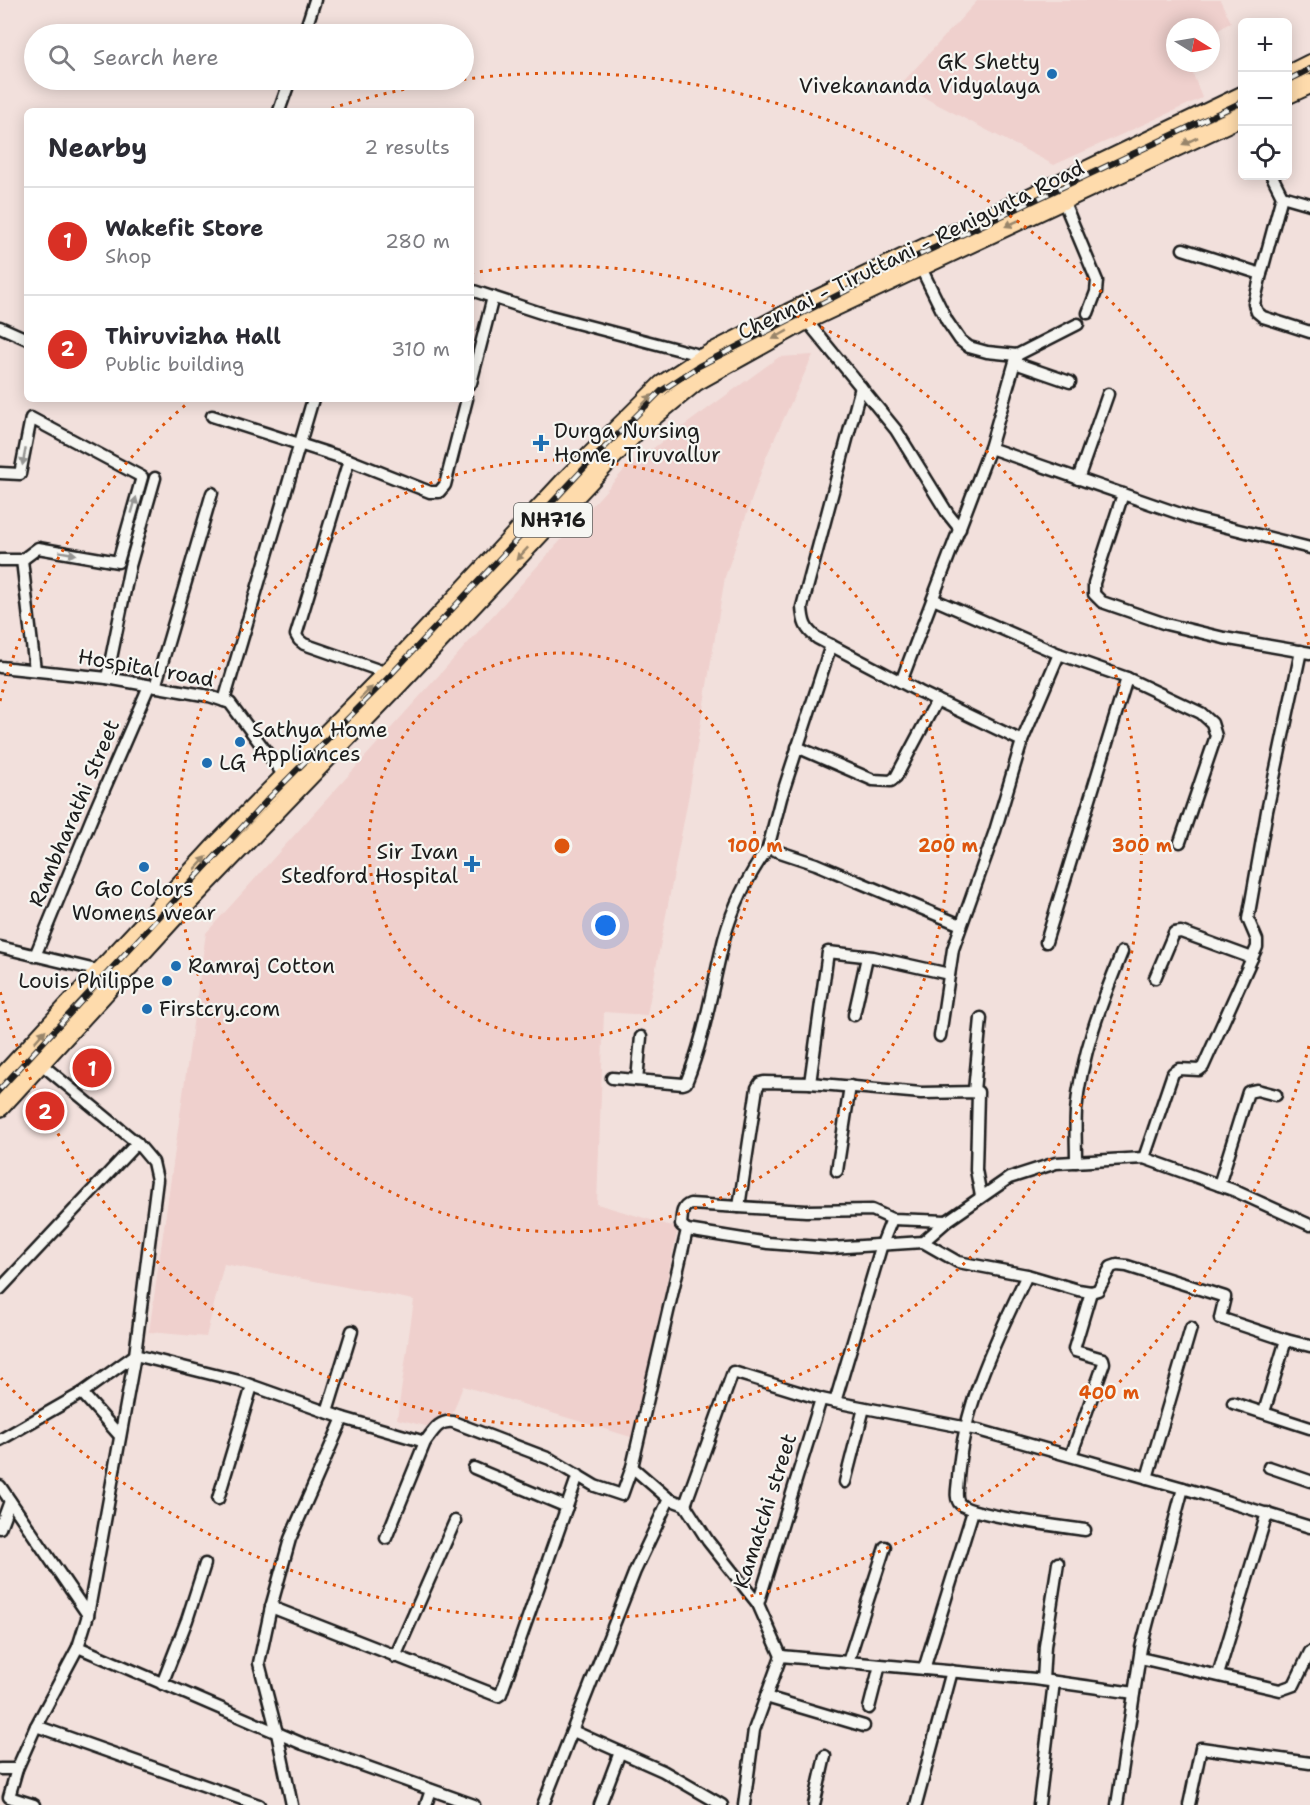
<!DOCTYPE html>
<html lang="en">
<head>
<meta charset="utf-8">
<style>
	body { margin:0; font-family:"Shantell Sans",sans-serif; background:#f7f7f7; color:#2b2b33 }
	.controls { position:absolute; right:18px; top:18px; display:grid; overflow:hidden; border-radius:9px; box-shadow:0 3px 15px #0003 }
	.controls button { width:54px; height:54px; display:grid; place-items:center; padding:0; border:0; border-bottom:2px solid #e1e1e2; background:#fff; color:#2b2b33; font:30px sans-serif }
	.compass { position:absolute; left:1166px; top:18px; width:54px; height:54px; border-radius:50%; background:#fff; box-shadow:0 3px 15px #0003; rotate:101deg }
	.you { position:absolute; left:606px; top:926px; width:21px; height:21px; margin:-15px; border:4px solid #fff; border-radius:50%; background:#1a73e8; box-shadow:0 0 0 9px #1a73e833 }
	.badge { display:grid; place-items:center; width:39px; height:39px; border-radius:50%; background:#d93025; color:#fff; font-size:20px; font-weight:700 }
	.pin { position:absolute; translate:-50% -50%; border:3px solid #fff; box-shadow:0 2px 6px #0006 }
	.list { margin:0; padding:0; list-style:none }
	h2 { display:flex; justify-content:space-between; align-items:center; height:78px; margin:0; padding:0 24px; font-size:26px }
	h2 small { font-size:20px; font-weight:400; color:#7c7c81 }
	.list li { display:grid; grid-template-columns:39px 1fr auto; gap:18px; align-items:center; box-sizing:border-box; height:108px; padding:0 24px; border-top:2px solid #e1e1e2 }
	.list b { display:block; font-size:22px; white-space:nowrap }
	.list p { margin:0; font-size:20px; white-space:nowrap; color:#7c7c81 }
	.list em { font-size:20px; font-style:normal; color:#7c7c81 }
	.icon { flex:none; width:33px; height:33px; fill:none; stroke:currentColor; stroke-width:2; stroke-linecap:round; stroke-linejoin:round }
	.map { position:relative; flex:none; width:1310px; height:1805px; overflow:hidden }
	.search { position:absolute; background:#fff; box-shadow:0 3px 15px #0003; left:24px; top:24px; width:450px; height:66px; display:flex; align-items:center; gap:15px; box-sizing:border-box; padding:0 21px; border-radius:33px; color:#7c7c81; font-size:22px }
	.panel { position:absolute; background:#fff; box-shadow:0 3px 15px #0003; left:24px; top:108px; width:450px; height:294px; border-radius:9px }
	.map>svg:first-child { display:block }
	.built { fill:#efd0cd }
	.lines { fill:none; stroke-linecap:round; stroke-linejoin:round }
	.minor-casing { stroke:#1c1c1c; stroke-width:15 }
	.trunk-casing { stroke:#1c1c1c; stroke-width:22 }
	.minor { stroke:#f6f6f2; stroke-width:10 }
	.trunk { stroke:#fedbac; stroke-width:18 }
	.rail-casing { stroke:#1c1c1c; stroke-width:6 }
	.rail { stroke:#f6f6f2; stroke-width:4; stroke-dasharray:11; stroke-linecap:butt }
	.oneway { fill:#98856b }
	.oneway2 { fill:#949492 }
	.ring { fill:none; stroke:#de560d; stroke-width:3; stroke-dasharray:3 6 }
	.poi-dot { fill:#1f6fb2; stroke:#f6f6f2; stroke-width:2 }
	.labels { text-anchor:middle; stroke-width:4.5; stroke-linejoin:round; paint-order:stroke }
	.shield { fill:#f6f6f2; stroke:#5d5d5c; stroke-width:1.5 }
	.shield-label { font-size:20px; font-weight:bold; fill:#1c1c1c }
	.poi-label { font-size:21px; fill:#1c1c1c; stroke:#f6f6f2; text-anchor:start }
	.street-label { font-size:21px; fill:#1c1c1c; stroke:#f6f6f2 }
	.centre { fill:#de560d; stroke:#f6f6f2; stroke-width:3 }
	.ring-label { font-size:18px; text-anchor:middle; font-weight:bold; fill:#de560d; stroke:#f6f6f2; stroke-width:4.5; stroke-linejoin:round; paint-order:stroke }
</style>
</head>
<body>
<div class="map">
<svg width="1310" height="1805" viewBox="0 0 1310 1805">
	<rect width="100%" height="100%" fill="#f2e0dc"/>
	<filter id="ink" filterUnits="userSpaceOnUse"><feTurbulence type="fractalNoise" baseFrequency=".0167" numOctaves="2"/><feDisplacementMap in="SourceGraphic" scale="12" xChannelSelector="R" yChannelSelector="G"/><feConvolveMatrix kernelMatrix="1 2 1 2 8 2 1 2 1" color-interpolation-filters="sRGB"/></filter>
	<g filter="url(#ink)">
		<g class="built">
			<path d="M978,0H1220L1231,22L1211,35V27H1175V63H1189L1202,98L1054,165L900,85Z"/>
			<path d="M813,355L767,455L725,577L689,794L647,1015L604,1012L597,1204L678,1228L634,1438L463,1386L446,1431L397,1419L414,1300L224,1264L206,1337L149,1332L206,933L627,467L779,357Z"/>
		</g>
		<g class="lines">
			<defs>
				<g id="minor">
					<path d="M304,34L315,0"/>
					<path d="M279,111L290,80"/>
					<path d="M1272,176L1282,196L1261,274L1254,304L1257,312L1263,317L1310,332"/>
					<path d="M1282,196L1310,204"/>
					<path d="M1063,200L1097,281L1096,292L1088,313"/>
					<path d="M1183,249L1261,274"/>
					<path d="M920,266L947,321L960,340L969,347L987,352L1017,355L1078,324"/>
					<path d="M471,290L550,316L707,357"/>
					<path d="M806,320L896,430L948,514L960,529"/>
					<path d="M0,327L27,339"/>
					<path d="M1015,363L1070,382"/>
					<path d="M471,383L493,297"/>
					<path d="M861,387L802,607C803,622 805,629 817,638L920,692L1022,741"/>
					<path d="M212,416L349,460L430,492H439L445,485L467,399"/>
					<path d="M990,448L1195,519L1310,548"/>
					<path d="M349,460L296,635L299,640L304,644L387,673"/>
					<path d="M0,473L20,474L31,418L142,477L118,562L38,548L22,560H0"/>
					<path d="M1078,479L1108,394"/>
					<path d="M1123,494L1094,583V594L1102,602L1166,624L1224,638L1310,653"/>
					<path d="M22,560L35,670"/>
					<path d="M933,599L1059,654L1127,678L1201,713L1212,723L1216,736L1180,842"/>
					<path d="M831,645L781,798L768,848L816,864L961,925"/>
					<path d="M0,667L107,678L209,696L230,703L285,777"/>
					<path d="M107,678L130,566L155,478"/>
					<path d="M901,682L990,448L1017,355"/>
					<path d="M155,687L212,493"/>
					<path d="M224,701L313,399"/>
					<path d="M797,747L873,780L891,781L896,777L937,700"/>
					<path d="M1046,942L1127,678"/>
					<path d="M0,947L100,971L104,974"/>
					<path d="M35,956L93,815L149,686"/>
					<path d="M1155,978L1174,933L1181,932L1252,958"/>
					<path d="M854,1015L867,957"/>
					<path d="M940,1036L953,949L995,831L1022,741L1059,654"/>
					<path d="M612,1078L683,1084L686,1083C705,1037 712,987 724,939C733,906 748,876 768,848"/>
					<path d="M637,1080L641,1037"/>
					<path d="M810,1083L921,1093L978,1092L976,1170L981,1196"/>
					<path d="M974,1091L981,1018"/>
					<path d="M1144,1158L1173,1073L1179,1069L1199,1070L1203,1067L1257,947V940L1248,919L1267,811L1301,651"/>
					<path d="M1076,1162C1076,1145 1075,1128 1076,1111C1081,1055 1101,1004 1122,952"/>
					<path d="M837,1171L850,1086"/>
					<path d="M1219,1185L1248,1092L1257,1090L1276,1095"/>
					<path d="M739,1207L757,1088L760,1083L764,1082L810,1083L828,952L873,957L949,974"/>
					<path d="M687,1230L768,1243L831,1248L923,1242L947,1221L1009,1178L1056,1163L1144,1158L1233,1190L1310,1225"/>
					<path d="M923,1242L958,1262L1027,1275L1078,1290L1091,1292L1098,1290L1111,1267L1117,1265L1127,1266L1225,1297L1220,1318L1286,1340L1310,1346"/>
					<path d="M1027,1275C996,1340 963,1405 958,1478C958,1486 954,1498 960,1504C970,1515 1065,1527 1085,1530"/>
					<path d="M0,1289L137,1143"/>
					<path d="M82,1393L120,1436"/>
					<path d="M835,1402L978,1430L1183,1488L1310,1527"/>
					<path d="M1233,1403L1310,1428"/>
					<path d="M327,1412L352,1331"/>
					<path d="M1264,1412L1286,1340"/>
					<path d="M0,1440L82,1393L135,1355L239,1381L343,1418L425,1442C433,1432 438,1420 453,1422L550,1459L595,1486L622,1495L632,1467L669,1499L685,1505L708,1541L758,1604L781,1656L754,1730L744,1805"/>
					<path d="M1071,1456L1104,1363L1103,1359L1075,1351L1074,1349L1091,1292"/>
					<path d="M632,1467L687,1230L681,1225C682,1216 681,1207 690,1204L806,1211L872,1210L892,1219L947,1221"/>
					<path d="M1269,1467L1310,1481"/>
					<path d="M474,1468L567,1507"/>
					<path d="M1147,1478L1191,1328"/>
					<path d="M845,1482L864,1408"/>
					<path d="M0,1486L88,1615"/>
					<path d="M218,1499L252,1386"/>
					<path d="M685,1505L733,1372L821,1399"/>
					<path d="M0,1528L10,1501"/>
					<path d="M386,1538L425,1442"/>
					<path d="M758,1604L821,1399L835,1402L882,1244L892,1219"/>
					<path d="M271,1607L498,1696L501,1694L578,1475"/>
					<path d="M78,1647L303,1744L474,1805"/>
					<path d="M781,1656L1035,1679L1134,1693"/>
					<path d="M395,1657L455,1521"/>
					<path d="M1140,1658L1280,1690L1294,1685L1310,1652"/>
					<path d="M848,1662L885,1547"/>
					<path d="M924,1669L973,1511"/>
					<path d="M1218,1675L1267,1513"/>
					<path d="M1043,1680L1045,1646L1058,1563"/>
					<path d="M162,1684L187,1620L205,1564"/>
					<path d="M766,1697L864,1726"/>
					<path d="M869,1708L880,1665"/>
					<path d="M36,1726L259,1805"/>
					<path d="M573,1731L663,1771L722,1805"/>
					<path d="M0,1769H17"/>
					<path d="M34,1805L9,1797L17,1769L36,1726L78,1647L88,1615L135,1355L157,1180L153,1162L137,1143L40,1063"/>
					<path d="M292,1805L277,1733L259,1663L271,1607L290,1539L343,1418"/>
					<path d="M426,1805L431,1790"/>
					<path d="M543,1805L635,1571L669,1499"/>
					<path d="M600,1805L620,1752"/>
					<path d="M814,1805L825,1756"/>
					<path d="M916,1805L952,1671"/>
					<path d="M1039,1805L1054,1682"/>
					<path d="M1117,1805L1141,1648L1183,1488"/>
					<path d="M1189,1805L1201,1748L1310,1763"/>
				</g>
				<g id="trunk">
					<path d="M1288,75L1310,64"/>
					<path d="M1288,94L1310,84"/>
					<path d="M0,1080L216,846L387,673L566,480L662,385L706,356L789,313L1242,96"/>
					<path d="M0,1107L183,907L400,682L640,427L695,382L806,320L1242,116"/>
				</g>
			</defs>
			<use href="#minor" class="minor-casing"/>
			<use href="#trunk" class="trunk-casing"/>
			<use href="#minor" class="minor"/>
			<use href="#trunk" class="trunk"/>
			<defs>
				<g id="rail">
					<path d="M1288,80L1310,69"/>
					<path d="M0,1089L270,797L384,682L588,464L661,391L699,366L879,274L1242,102"/>
				</g>
			</defs>
			<use href="#rail" class="rail-casing"/>
			<use href="#rail" class="rail"/>
		</g>
		<defs><path id="oneway-solid" d="M-6-.8H1V-3.2L6.5 0L1 3.2V.8H-6Z" transform="scale(1.5)"/></defs>
		<g class="oneway">
			<use href="#oneway-solid" transform="translate(1190 141) rotate(155)"/>
			<use href="#oneway-solid" transform="translate(1013 223) rotate(156)"/>
			<use href="#oneway-solid" transform="translate(780 335) rotate(151)"/>
			<use href="#oneway-solid" transform="translate(646 401) rotate(-45)"/>
			<use href="#oneway-solid" transform="translate(522 554) rotate(133)"/>
			<use href="#oneway-solid" transform="translate(366 693) rotate(-44)"/>
			<use href="#oneway-solid" transform="translate(201 863) rotate(-47)"/>
			<use href="#oneway-solid" transform="translate(40 1036) rotate(-48)"/>
		</g>
		<g class="oneway2">
			<use href="#oneway-solid" transform="translate(24 457) rotate(101)"/>
			<use href="#oneway-solid" transform="translate(134 505) rotate(-74)"/>
			<use href="#oneway-solid" transform="translate(68 553) rotate(10)"/>
		</g>
	</g>
	<g class="ring">
		<circle cx="562" cy="846" r="193"/>
		<circle cx="562" cy="846" r="386"/>
		<path d="M0 701A580 580 0 0 1 189 402M471 273A580 580 0 1 1 0 991"/>
		<path d="M1309 1046A773 773 0 0 1 1 1378M323 111A773 773 0 0 1 1309 646"/>
	</g>
	<g class="poi-dot">
		<circle cx="1052" cy="74" r="6"/>
		<path d="M538 434h6v6h6v6h-6v6h-6v-6h-6v-6h6z"/>
		<circle cx="240" cy="742" r="6"/>
		<circle cx="207" cy="763" r="6"/>
		<path d="M469 855h6v6h6v6h-6v6h-6v-6h-6v-6h6z"/>
		<circle cx="144" cy="867" r="6"/>
		<circle cx="176" cy="966" r="6"/>
		<circle cx="167" cy="981" r="6"/>
		<circle cx="147" cy="1009" r="6"/>
	</g>
	<g class="labels">
		<rect class="shield" x="514" y="503" width="78" height="34" rx="4.5"/>
		<g class="shield-label">
			<text x="553" y="527">NH716</text>
		</g>
		<g class="poi-label">
			<text x="1040" y="69" text-anchor="end">GK Shetty<tspan x="1040" dy="24">Vivekananda Vidyalaya</tspan></text>
			<text x="554" y="438">Durga Nursing<tspan x="554" dy="24">Home, Tiruvallur</tspan></text>
			<text x="252" y="737">Sathya Home<tspan x="252" dy="24">Appliances</tspan></text>
			<text x="219" y="770">LG</text>
			<text x="458" y="859" text-anchor="end">Sir Ivan<tspan x="458" dy="24">Stedford Hospital</tspan></text>
			<text x="144" y="896" text-anchor="middle">Go Colors<tspan x="144" dy="24">Womens wear</tspan></text>
			<text x="188" y="973">Ramraj Cotton</text>
			<text x="155" y="988" text-anchor="end">Louis Philippe</text>
			<text x="159" y="1016">Firstcry.com</text>
		</g>
		<g class="street-label">
			<text transform="translate(911 250) rotate(-26)" y="7">Chennai - Tiruttani - Renigunta Road</text>
			<text transform="translate(146 668) rotate(10)" y="7">Hospital road</text>
			<text transform="translate(74 813) rotate(-67)" y="7">Rambharathi Street</text>
			<text transform="translate(765 1511) rotate(-72)" y="7">Kamatchi street</text>
		</g>
	</g>
	<circle cx="562" cy="846" r="9" class="centre"/>
	<g class="ring-label">
		<text x="755" y="852">100 m</text>
		<text x="948" y="852">200 m</text>
		<text x="1142" y="852">300 m</text>
		<text x="1109" y="1399">400 m</text>
	</g>
</svg>
<div class="controls">
<button>+</button>
<button>−</button>
<button><svg class="icon" aria-label="locate" viewBox="0 0 24 24"><circle cx="12" cy="12" r="6"/><path d="M12 2v4M12 18v4M2 12h4M18 12h4"/></svg></button>
</div>
<svg class="compass" viewBox="-18 -18 36 36"><path d="M0-13l5 13h-10z" fill="#e53935"/><path d="M0 13l5-13h-10z" fill="#7c7c81"/></svg>
<div class="you"></div>
<div class="pin badge" style="left:92px;top:1068px">1</div>
<div class="pin badge" style="left:45px;top:1111px">2</div>
<div class="search"><svg class="icon" aria-label="search" viewBox="0 0 24 24"><circle cx="10" cy="10" r="6"/><path d="M15 15l6 6"/></svg>Search here</div>
<section class="panel">
<h2>Nearby<small>2 results</small></h2>
<ul class="list">
<li><span class="badge">1</span><div><b>Wakefit Store</b><p>Shop</p></div><em>280 m</em></li>
<li><span class="badge">2</span><div><b>Thiruvizha Hall</b><p>Public building</p></div><em>310 m</em></li>
</ul>
</section>
</div>
</body>
</html>
